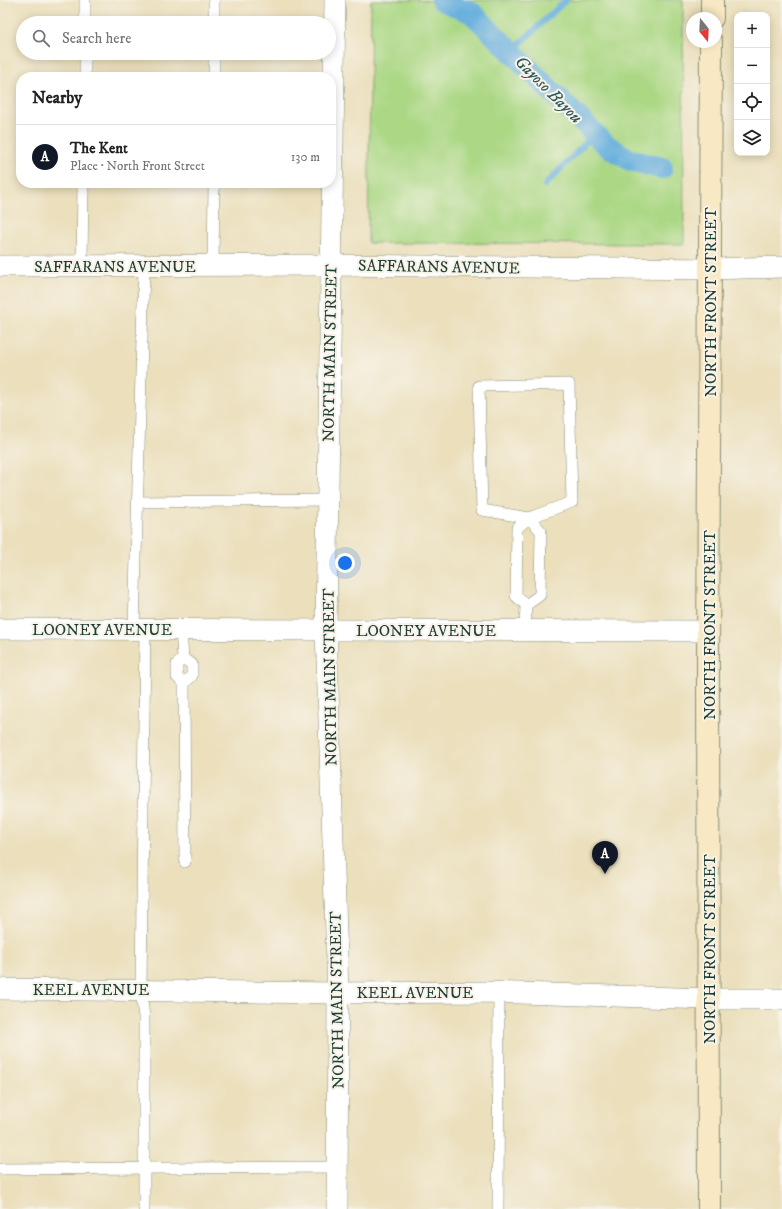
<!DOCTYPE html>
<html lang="en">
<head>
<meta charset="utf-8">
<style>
	body { margin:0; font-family:"IM FELL DW Pica",serif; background:#f2f2f2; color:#222 }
	.controls { position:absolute; right:12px; top:12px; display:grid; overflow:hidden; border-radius:8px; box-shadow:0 2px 10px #0003 }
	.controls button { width:36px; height:36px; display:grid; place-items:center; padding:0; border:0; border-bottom:1px solid #e0e0e0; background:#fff; color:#222; font:20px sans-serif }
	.compass { position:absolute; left:686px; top:12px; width:36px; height:36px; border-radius:50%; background:#fff; box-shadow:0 2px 10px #0003; rotate:162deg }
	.you { position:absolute; left:345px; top:563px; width:14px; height:14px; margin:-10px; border:3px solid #fff; border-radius:50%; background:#1a73e8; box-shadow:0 0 0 6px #1a73e833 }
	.badge { display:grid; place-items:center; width:26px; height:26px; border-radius:50%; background:#111827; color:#fff; font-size:13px; font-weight:700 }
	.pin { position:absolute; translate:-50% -33px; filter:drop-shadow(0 1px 2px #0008) }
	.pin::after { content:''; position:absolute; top:21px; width:14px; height:12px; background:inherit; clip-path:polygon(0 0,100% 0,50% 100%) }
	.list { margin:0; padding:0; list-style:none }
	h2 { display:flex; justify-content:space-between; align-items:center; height:52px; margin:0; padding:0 16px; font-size:17px }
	h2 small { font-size:13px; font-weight:400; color:#767676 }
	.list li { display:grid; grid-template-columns:26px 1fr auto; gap:12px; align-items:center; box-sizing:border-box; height:64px; padding:0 16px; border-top:1px solid #e0e0e0 }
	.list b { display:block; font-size:15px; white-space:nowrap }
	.list p { margin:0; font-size:13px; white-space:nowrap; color:#767676 }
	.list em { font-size:13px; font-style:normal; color:#767676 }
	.icon { flex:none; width:22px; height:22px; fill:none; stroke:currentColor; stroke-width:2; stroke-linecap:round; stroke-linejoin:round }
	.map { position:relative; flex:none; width:782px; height:1209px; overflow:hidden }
	.search { position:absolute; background:#fff; box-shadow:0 2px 10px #0003; left:16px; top:16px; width:320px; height:44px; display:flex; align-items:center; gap:10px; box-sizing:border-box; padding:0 14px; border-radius:22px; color:#767676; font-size:15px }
	.panel { position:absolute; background:#fff; box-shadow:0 2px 10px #0003; left:16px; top:72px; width:320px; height:116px; border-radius:16px }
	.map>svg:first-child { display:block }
	.green { fill:#acd885; stroke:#668a5c }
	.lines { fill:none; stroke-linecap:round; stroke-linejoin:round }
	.stream { stroke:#65aedd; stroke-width:6 }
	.canal { stroke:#65aedd; stroke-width:22 }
	.lane-casing { stroke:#858e78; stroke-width:12 }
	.street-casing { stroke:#858e78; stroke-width:22 }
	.secondary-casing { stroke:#858e78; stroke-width:24 }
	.lane { stroke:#fff; stroke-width:11 }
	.street { stroke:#fff; stroke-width:21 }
	.secondary { stroke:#f8e8c3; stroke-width:22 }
	.labels { text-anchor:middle; stroke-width:4; stroke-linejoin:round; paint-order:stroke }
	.street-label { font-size:16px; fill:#1f3d34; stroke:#f7f3e8 }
	.water-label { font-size:17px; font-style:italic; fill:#30595e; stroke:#f7f3e8 }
</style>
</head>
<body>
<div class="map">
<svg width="782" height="1209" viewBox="0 0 782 1209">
	<rect width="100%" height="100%" fill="#f7f3e8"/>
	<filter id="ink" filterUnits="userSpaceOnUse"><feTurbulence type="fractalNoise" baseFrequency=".025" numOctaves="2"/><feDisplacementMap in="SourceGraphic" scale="8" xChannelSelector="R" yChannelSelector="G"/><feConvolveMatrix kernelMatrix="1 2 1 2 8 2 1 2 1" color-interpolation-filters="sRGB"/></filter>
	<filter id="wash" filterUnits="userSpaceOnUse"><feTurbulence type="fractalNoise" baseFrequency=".012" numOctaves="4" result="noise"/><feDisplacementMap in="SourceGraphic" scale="16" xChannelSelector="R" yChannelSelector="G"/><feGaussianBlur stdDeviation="0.9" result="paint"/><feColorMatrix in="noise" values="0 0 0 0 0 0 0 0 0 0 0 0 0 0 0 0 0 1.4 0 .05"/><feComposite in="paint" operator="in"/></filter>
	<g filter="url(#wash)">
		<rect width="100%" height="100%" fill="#ebdfbc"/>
		<path class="green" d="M371,0H683L684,244L368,243Z"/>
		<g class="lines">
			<g class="stream">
				<path d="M511,52L566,0"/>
				<path d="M545,185L594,134"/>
			</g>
			<path class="canal" d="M442,0L472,13L606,145L630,160L662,168"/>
		</g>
	</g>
	<g filter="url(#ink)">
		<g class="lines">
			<defs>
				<g id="lane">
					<path d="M214,0V23"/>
					<path d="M85,23V0"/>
					<path d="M214,53V77"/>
					<path d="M85,77V53"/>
					<path d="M82,266L83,183"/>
					<path d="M213,266L214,183"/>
					<path d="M138,502L328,500"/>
					<path d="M134,629L144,266"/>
					<path d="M181,629L183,659"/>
					<path d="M525,630L526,605L516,596L517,528L529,518L572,502L569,384L479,386L482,510L529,518L541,531L540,595L526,605"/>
					<path d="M183,659L177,664V677L184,683L185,862"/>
					<path d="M183,659L192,664V676L184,683"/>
					<path d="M0,1169L337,1167"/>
					<path d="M144,1209V1018L141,989L145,629"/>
					<path d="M498,1209L499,992"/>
				</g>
				<g id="street">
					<path d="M335,0L326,629L338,993L337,1209"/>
					<path d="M0,266L330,265L711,269L782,267"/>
					<path d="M0,629L708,631"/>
					<path d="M0,989L338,993L485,992L709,999H782"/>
				</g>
				<g id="secondary">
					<path d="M712,18V0"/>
					<path d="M709,1209L708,660L711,42"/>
				</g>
			</defs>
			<use href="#lane" class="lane-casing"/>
			<use href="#street" class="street-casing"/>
			<use href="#secondary" class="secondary-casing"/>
			<use href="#lane" class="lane"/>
			<use href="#street" class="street"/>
			<use href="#secondary" class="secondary"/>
		</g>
	</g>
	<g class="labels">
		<g class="street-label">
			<text x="115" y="272">SAFFARANS AVENUE</text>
			<text transform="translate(439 266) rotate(1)" y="6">SAFFARANS AVENUE</text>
			<text transform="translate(710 302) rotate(-90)" y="6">NORTH FRONT STREET</text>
			<text transform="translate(329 353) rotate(-89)" y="6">NORTH MAIN STREET</text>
			<text transform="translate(709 625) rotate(-90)" y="6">NORTH FRONT STREET</text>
			<text x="102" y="635">LOONEY AVENUE</text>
			<text x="426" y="636">LOONEY AVENUE</text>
			<text transform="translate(329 677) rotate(-91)" y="6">NORTH MAIN STREET</text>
			<text transform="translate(709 949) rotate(-90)" y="6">NORTH FRONT STREET</text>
			<text x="91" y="995">KEEL AVENUE</text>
			<text x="415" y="998">KEEL AVENUE</text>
			<text transform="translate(336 1000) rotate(-91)" y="6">NORTH MAIN STREET</text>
		</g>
		<g class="water-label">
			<text transform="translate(549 89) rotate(45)" y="6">Gayoso Bayou</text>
		</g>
	</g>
</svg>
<div class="controls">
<button>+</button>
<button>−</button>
<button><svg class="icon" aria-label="locate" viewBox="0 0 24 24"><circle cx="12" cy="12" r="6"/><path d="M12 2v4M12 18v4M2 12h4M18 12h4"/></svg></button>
<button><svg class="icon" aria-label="layers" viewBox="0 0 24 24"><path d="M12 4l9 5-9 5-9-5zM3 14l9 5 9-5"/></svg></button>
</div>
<svg class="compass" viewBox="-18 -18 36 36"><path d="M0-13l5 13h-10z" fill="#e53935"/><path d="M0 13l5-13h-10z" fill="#767676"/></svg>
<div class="you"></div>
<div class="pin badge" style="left:605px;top:874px">A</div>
<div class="search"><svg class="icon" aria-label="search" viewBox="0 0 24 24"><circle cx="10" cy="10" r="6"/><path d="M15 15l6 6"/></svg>Search here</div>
<section class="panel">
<h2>Nearby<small></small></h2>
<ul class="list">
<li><span class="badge">A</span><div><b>The Kent</b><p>Place · North Front Street</p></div><em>130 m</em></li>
</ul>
</section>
</div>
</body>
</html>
